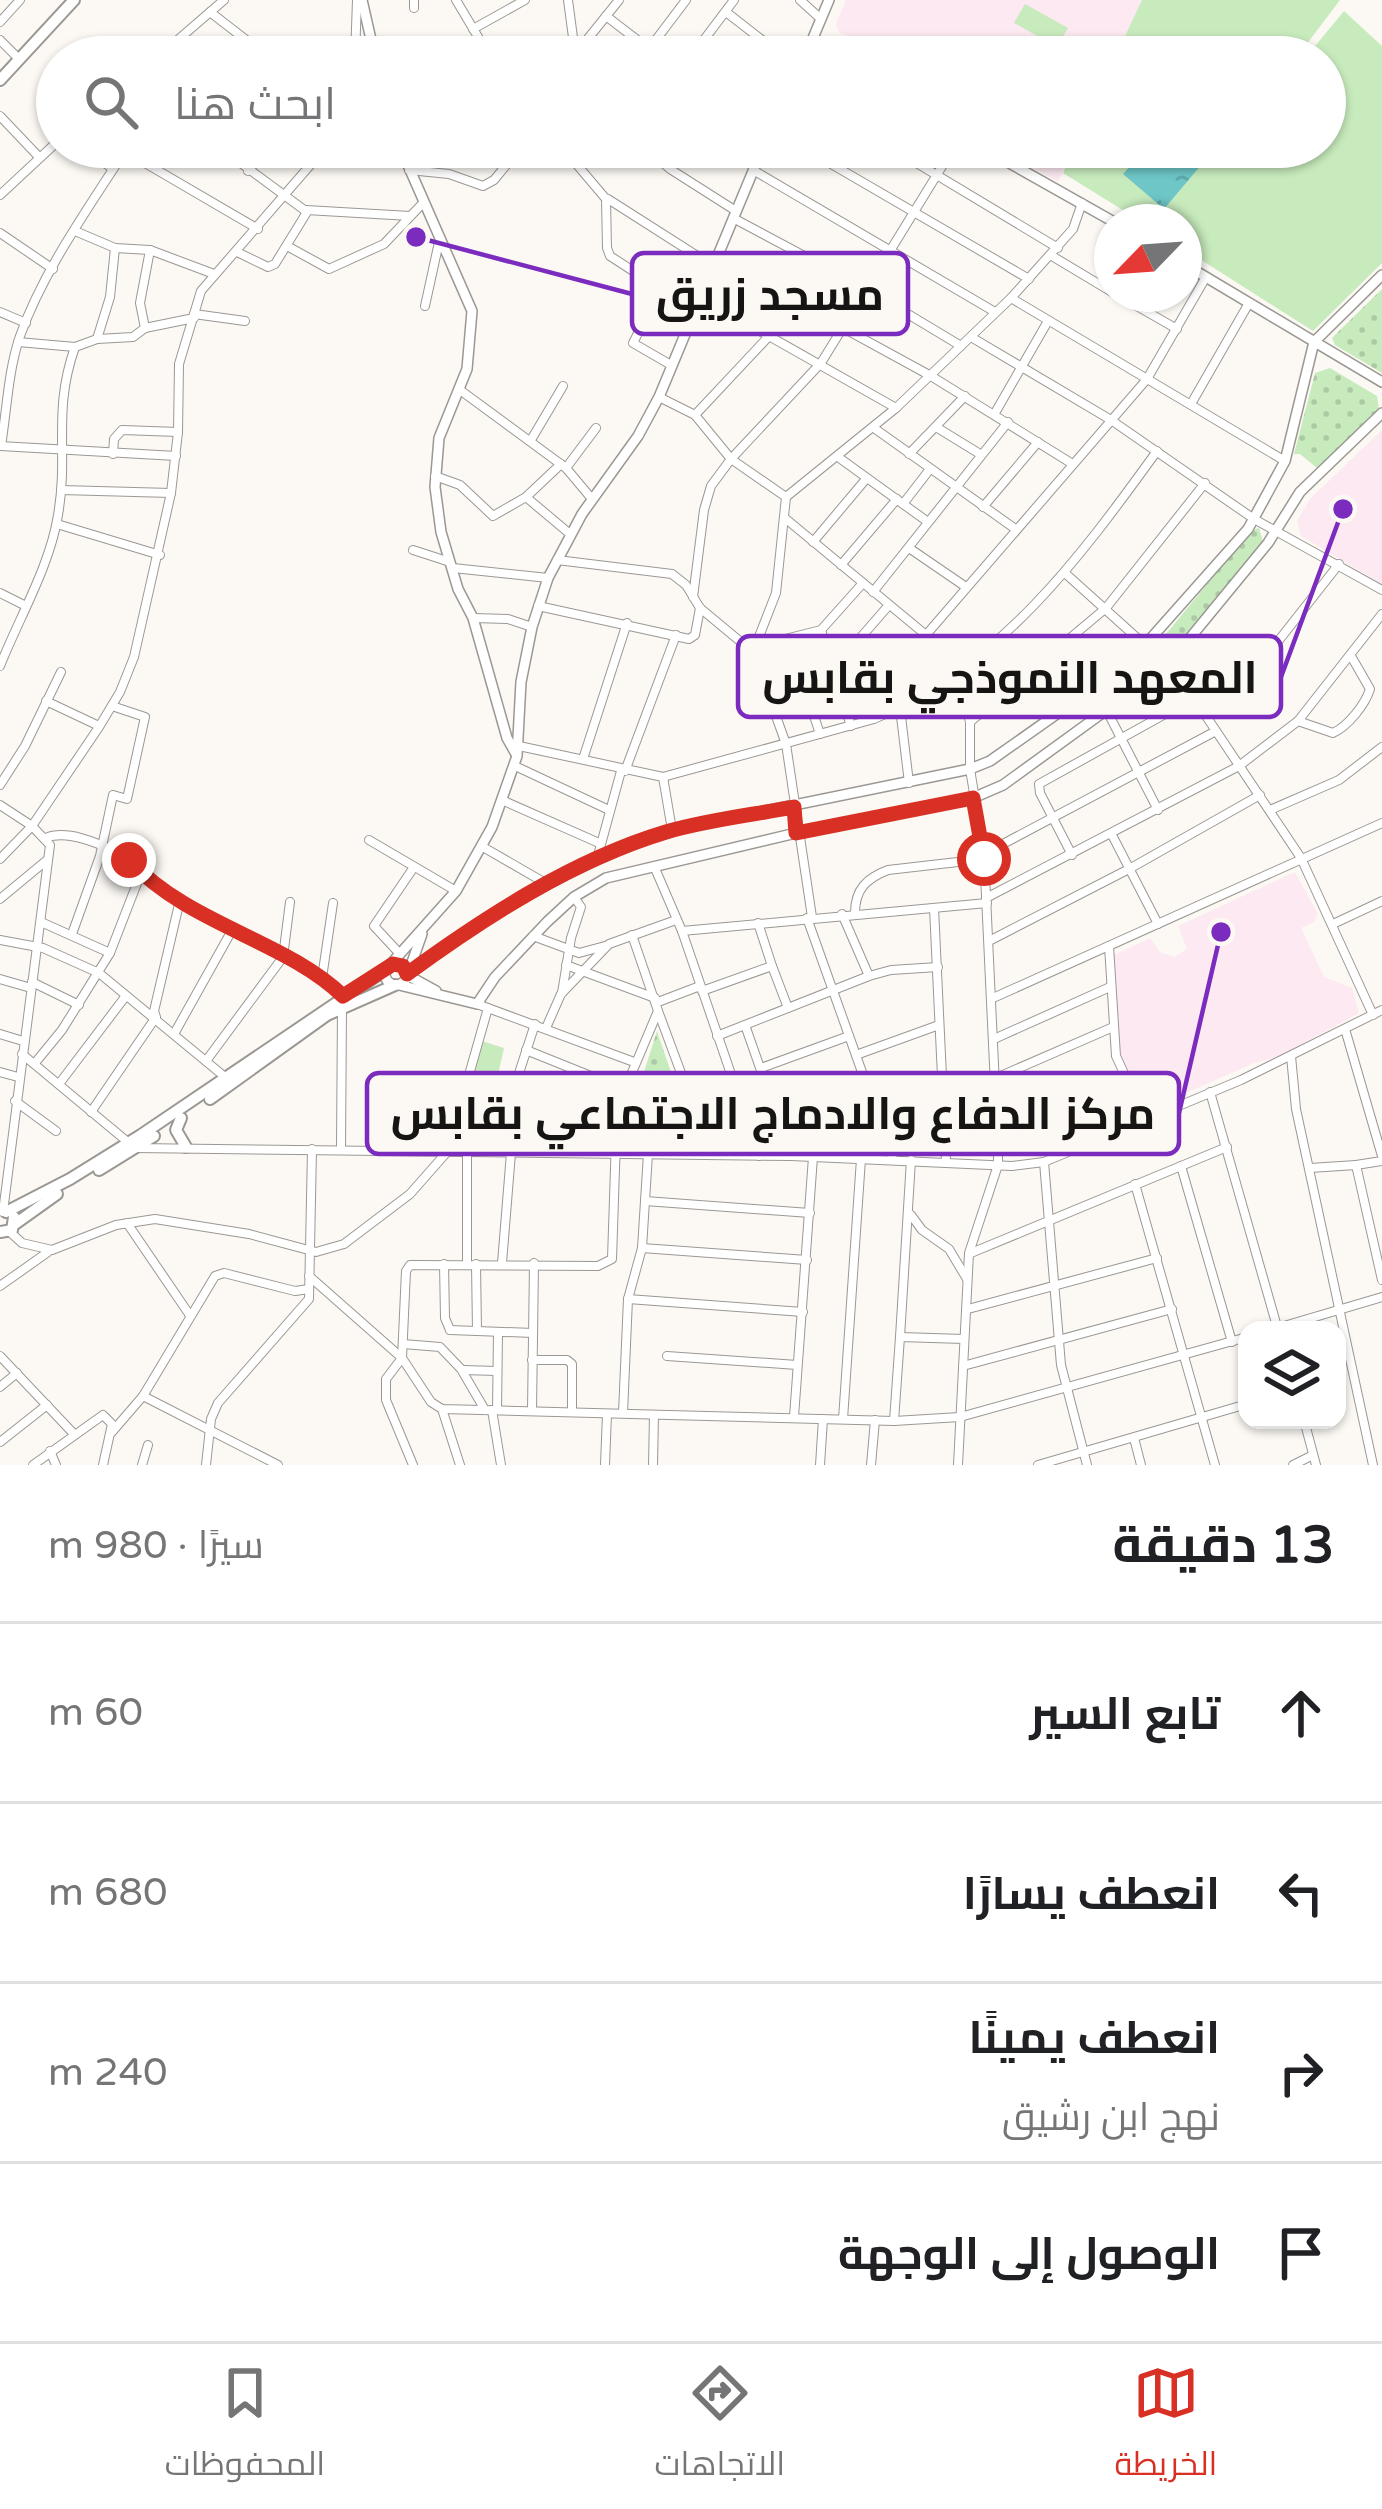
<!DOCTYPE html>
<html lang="ar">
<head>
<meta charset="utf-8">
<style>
	body { margin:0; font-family:"Varela Round",Cairo,sans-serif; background:#f2f2f2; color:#202124; direction:rtl }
	.controls { position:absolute; right:36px; bottom:36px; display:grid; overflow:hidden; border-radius:24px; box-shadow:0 3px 9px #0004 }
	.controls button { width:108px; height:108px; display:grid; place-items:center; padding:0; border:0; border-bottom:3px solid #e0e0e0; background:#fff; color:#202124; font:60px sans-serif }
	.compass { position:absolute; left:1094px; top:204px; width:108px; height:108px; border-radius:50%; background:#fff; box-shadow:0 3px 9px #0004; rotate:245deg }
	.stop { position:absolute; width:36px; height:36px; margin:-27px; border:9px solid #d93025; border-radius:50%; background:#fff }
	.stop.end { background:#d93025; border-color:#fff; box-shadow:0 3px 12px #0008 }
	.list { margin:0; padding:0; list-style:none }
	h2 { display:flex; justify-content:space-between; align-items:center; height:156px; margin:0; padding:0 48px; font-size:51px }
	h2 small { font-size:39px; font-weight:400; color:#757577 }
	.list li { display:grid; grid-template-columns:78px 1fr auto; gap:36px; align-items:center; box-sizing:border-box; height:180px; padding:0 48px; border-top:3px solid #e0e0e0 }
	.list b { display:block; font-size:45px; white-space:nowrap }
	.list p { margin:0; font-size:39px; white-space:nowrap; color:#757577 }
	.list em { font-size:39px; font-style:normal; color:#757577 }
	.icon { flex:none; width:66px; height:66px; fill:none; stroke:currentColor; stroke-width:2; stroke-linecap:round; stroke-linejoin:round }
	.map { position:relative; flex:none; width:1382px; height:1465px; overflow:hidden; direction:ltr }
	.search { position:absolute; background:#fff; box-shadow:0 3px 9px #0004; left:36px; right:36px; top:36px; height:132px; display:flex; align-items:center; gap:30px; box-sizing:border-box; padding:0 42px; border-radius:66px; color:#757577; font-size:45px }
	.sheet { height:876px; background:#fff }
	nav { display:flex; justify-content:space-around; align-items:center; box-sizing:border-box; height:168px; border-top:3px solid #e0e0e0; background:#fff; font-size:33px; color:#757577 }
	nav a { display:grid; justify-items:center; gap:6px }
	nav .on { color:#d93025 }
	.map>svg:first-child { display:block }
	.education { fill:#fde9f1 }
	.grass { fill:#c8ebbd }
	.park { fill:url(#park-dots) }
	.water { fill:url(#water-ripples) }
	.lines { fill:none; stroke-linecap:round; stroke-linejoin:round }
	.minor-casing { stroke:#9b9894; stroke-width:10 }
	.tertiary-casing { stroke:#9b9894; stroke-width:12 }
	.secondary-casing { stroke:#9b9894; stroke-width:14 }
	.minor { stroke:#fff; stroke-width:8 }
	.tertiary { stroke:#fff; stroke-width:9 }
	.secondary { stroke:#fff; stroke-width:10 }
	.route { stroke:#d93025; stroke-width:15 }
	.leader { fill:none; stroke:#7b2cbf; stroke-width:4.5 }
	.callout-dot { fill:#7b2cbf; stroke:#fcf9f4; stroke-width:4.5 }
	.callout { fill:#fcf9f4; stroke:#7b2cbf; stroke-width:4.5 }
	.callout-label { font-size:45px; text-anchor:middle; font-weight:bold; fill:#161513 }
</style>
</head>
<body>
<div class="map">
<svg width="1382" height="1465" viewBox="0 0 1382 1465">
	<defs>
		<pattern id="park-dots" width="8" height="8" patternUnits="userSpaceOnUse" patternTransform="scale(3)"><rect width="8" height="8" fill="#c8ebbd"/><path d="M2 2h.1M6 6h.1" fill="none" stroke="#abc9a2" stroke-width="1.8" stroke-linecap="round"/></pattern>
		<pattern id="water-ripples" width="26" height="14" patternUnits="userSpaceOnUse" patternTransform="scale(3)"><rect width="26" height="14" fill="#6ec6c6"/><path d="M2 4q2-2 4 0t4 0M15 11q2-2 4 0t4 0" fill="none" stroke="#5fa9a9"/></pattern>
	</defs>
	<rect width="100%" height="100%" fill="#fcf9f4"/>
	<g class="education">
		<path d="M846,0H1142L1115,57L848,56L843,44L847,35L839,33L836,24Z"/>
		<path d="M1000,147H1074L1058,182Z"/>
		<path d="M1382,430V584L1301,536L1297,521L1310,499Z"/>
		<path d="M1295,872L1318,914L1314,922L1301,928L1324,977L1352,988L1359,1013L1278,1057L1254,1063L1145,1111L1124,1071L1116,1033L1114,955L1150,938L1160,952L1174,957L1187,949L1178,926Z"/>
	</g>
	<g class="grass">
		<path d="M1142,0H1340L1297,57H1115Z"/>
		<path d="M1025,4L1068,28L1057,47L1014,23Z"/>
		<path d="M1344,11L1382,46V263L1313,331L1184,249V222H1142L1063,173L1075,147H1325V57H1306Z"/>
		<path d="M482,1041L504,1048L490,1110L461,1109Z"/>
	</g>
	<g class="park">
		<path d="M1382,289V373L1335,345L1332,338Z"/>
		<path d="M1330,368L1377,396L1379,409L1317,468L1300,454H1294L1315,373Z"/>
		<path d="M1259,528L1263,541L1173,650L1163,652L1161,640L1252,530Z"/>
		<path d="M657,1031L680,1099L635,1100Z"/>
	</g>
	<path class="water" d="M1147,147H1183L1202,164L1164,209L1123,174Z"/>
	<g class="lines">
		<defs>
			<g id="minor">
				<path d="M414,0V8"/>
				<path d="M456,0L490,57"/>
				<path d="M568,0L574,45"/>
				<path d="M800,0L821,19"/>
				<path d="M210,12L250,43L284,57"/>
				<path d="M726,12L784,57"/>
				<path d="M606,16L649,49"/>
				<path d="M0,22L20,0"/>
				<path d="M473,29L525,0"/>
				<path d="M0,40L19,59"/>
				<path d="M158,57L224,0"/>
				<path d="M355,57L357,0"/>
				<path d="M517,57L538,46L586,41L619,0"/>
				<path d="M643,57L686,0"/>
				<path d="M691,57L734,0"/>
				<path d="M0,116L39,157"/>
				<path d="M83,147L113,169"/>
				<path d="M219,147L307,212L275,264L268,267L237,252"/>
				<path d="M562,147L606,199L607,248L610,256L693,310"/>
				<path d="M645,147L670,169L736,211"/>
				<path d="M718,147L755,166"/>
				<path d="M802,147L1029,279"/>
				<path d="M890,147L1058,248"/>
				<path d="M841,168L854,147"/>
				<path d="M409,170L449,174L483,186L494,180L521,147"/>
				<path d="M753,170L995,312"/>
				<path d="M248,171L268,147"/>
				<path d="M0,195L57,142"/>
				<path d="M608,199L713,266"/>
				<path d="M306,210L410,216"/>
				<path d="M733,218L868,290L961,346"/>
				<path d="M75,231L115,248L150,250L214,274"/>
				<path d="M0,233L53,269"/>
				<path d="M287,246L329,269L384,244L423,203"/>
				<path d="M1052,256L1112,292"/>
				<path d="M717,259L931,376L1071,463"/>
				<path d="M661,288L633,343L671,365"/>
				<path d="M1116,294L1177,329"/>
				<path d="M700,297L896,408"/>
				<path d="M1011,298L1285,461"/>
				<path d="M425,306L439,242"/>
				<path d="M0,312L26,323"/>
				<path d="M194,314L245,321"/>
				<path d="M145,328L140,303L150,250"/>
				<path d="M971,337L1111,420L1254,519L1382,590"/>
				<path d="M97,339L110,297L115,248"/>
				<path d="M18,342L75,347L97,339L133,337L145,328L194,318"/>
				<path d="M460,390L566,468L592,499"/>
				<path d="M659,397L695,415L731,459L786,497"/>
				<path d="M1191,404L1249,303"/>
				<path d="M995,413L1048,321"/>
				<path d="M695,415L771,334"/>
				<path d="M936,427L980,454"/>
				<path d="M874,428L1014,528"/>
				<path d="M531,440L563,386"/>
				<path d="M0,446L176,456"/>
				<path d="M1,446C7,409 8,371 20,336C43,272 85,213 121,157L133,156L258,229"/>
				<path d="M113,454L114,439L122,430L178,432"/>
				<path d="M909,454L965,396"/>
				<path d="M838,457L928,522"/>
				<path d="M566,468L596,428"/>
				<path d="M435,476L460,485L493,516L526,497L561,464"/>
				<path d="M61,490L171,493"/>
				<path d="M526,497L570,534"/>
				<path d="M786,497L896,408L1011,298L1073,229L1082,203"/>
				<path d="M903,504L930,469"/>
				<path d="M983,507L1038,442"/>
				<path d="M786,519L926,635L957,676L970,722V769L984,854L998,1149V1165L969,1253L958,1465"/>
				<path d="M57,524L160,555"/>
				<path d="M813,542L866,479"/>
				<path d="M909,548L966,587"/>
				<path d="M413,550L450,562"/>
				<path d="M557,560L672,574L686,585L700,608L753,652L786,744L812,917"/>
				<path d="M841,565L897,499"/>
				<path d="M453,568L548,578"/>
				<path d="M1066,574L1146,646L1194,698L1301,858L1373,1015"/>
				<path d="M873,592L1008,422"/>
				<path d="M0,593L24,605"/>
				<path d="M693,597L704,510L711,486L731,459L821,363L954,147"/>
				<path d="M538,606L689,639L695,635L700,608"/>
				<path d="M473,618L508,619L532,627"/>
				<path d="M821,630L851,726"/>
				<path d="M926,635L1147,379L1206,277"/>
				<path d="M789,640L820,734"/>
				<path d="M758,646L821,630L863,583"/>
				<path d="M753,652L776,593L786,497"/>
				<path d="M0,666C19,618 50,566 58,515C69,452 52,412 75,347"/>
				<path d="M968,666L998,699"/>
				<path d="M835,667L889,605"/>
				<path d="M843,692L935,646"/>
				<path d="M46,701L99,726"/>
				<path d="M900,708L909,783"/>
				<path d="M1107,711L1158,810"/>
				<path d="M1205,714L1272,649L1339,564"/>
				<path d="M1298,721L1333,733C1348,726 1365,705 1370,689L1351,656"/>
				<path d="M970,722L1106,608L1205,483"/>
				<path d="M519,746L663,777L874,719C1000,666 1079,559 1157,451"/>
				<path d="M583,759L627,623"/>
				<path d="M515,766L609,810"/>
				<path d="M625,771L676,635"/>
				<path d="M663,777L672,830"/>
				<path d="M0,785L25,746L61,672"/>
				<path d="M504,801L599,843"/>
				<path d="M0,805L32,826L50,845L3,1212"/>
				<path d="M1270,810L1339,780L1382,747"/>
				<path d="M1112,835L1158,924"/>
				<path d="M46,838C66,829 98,843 117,852C134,860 144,877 159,888C215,927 296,951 343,996"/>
				<path d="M369,840L456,891"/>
				<path d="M483,847L547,884"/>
				<path d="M984,854L1216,731"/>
				<path d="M1072,855L1040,793L1039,784L1194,698"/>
				<path d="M0,859L32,826L99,727L120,692L134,657L171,493L178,432L179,364L201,291L326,147"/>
				<path d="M597,859L621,771"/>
				<path d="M654,866L682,931L759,1156"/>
				<path d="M986,898L1239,766L1298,721L1382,614"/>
				<path d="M0,899L47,860"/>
				<path d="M934,908L946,1161"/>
				<path d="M855,913C855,889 867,878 888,870L984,859"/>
				<path d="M842,914L869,976"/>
				<path d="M807,918L893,1159"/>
				<path d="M41,922L110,953"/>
				<path d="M758,923L772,966"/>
				<path d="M1333,924L1382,901"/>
				<path d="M682,931L987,903"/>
				<path d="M72,934L100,856L113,795L127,799L145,717L112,706"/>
				<path d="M533,936L579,953L605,946"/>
				<path d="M0,940L43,948L99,973L225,1077"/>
				<path d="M989,941L1129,869L1260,795"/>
				<path d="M1109,946L1116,1056L1145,1119"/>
				<path d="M400,954L374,926L414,867"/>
				<path d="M566,965L655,998"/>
				<path d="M322,978L333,903"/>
				<path d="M0,979L31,988"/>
				<path d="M32,982L79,1005"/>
				<path d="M702,991L772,966L788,1008"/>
				<path d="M562,993L571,938L581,907L574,897"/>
				<path d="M993,998L1382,823"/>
				<path d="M658,1002L700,986"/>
				<path d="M477,1004L634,1062"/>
				<path d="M658,1011L694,1108"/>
				<path d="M745,1025L791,1156"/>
				<path d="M546,1028L561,994L609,944L676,920"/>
				<path d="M1345,1029L1382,1156"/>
				<path d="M0,1034L23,1041"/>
				<path d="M174,1034L231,932"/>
				<path d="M717,1036L869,976L891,970L938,967"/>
				<path d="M994,1039L1110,987"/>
				<path d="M526,1050L623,1089"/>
				<path d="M22,1054L135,1148L791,1156L1012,1166L1044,1162L1241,1080L1382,1010"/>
				<path d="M856,1055L939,1025"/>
				<path d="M1291,1056L1296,1109L1373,1465"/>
				<path d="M206,1061L283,957L290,902"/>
				<path d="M35,1063L62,1030L110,953L141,873"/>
				<path d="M761,1068L849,1036"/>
				<path d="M0,1072L18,1077"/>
				<path d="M996,1078L1111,1028"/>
				<path d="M59,1084L125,997"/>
				<path d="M1210,1092L1278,1330"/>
				<path d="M510,1100L617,1108L744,1109"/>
				<path d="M15,1101L56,1131"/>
				<path d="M776,1110L864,1079"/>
				<path d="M91,1112L156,1017L154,1011L180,900"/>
				<path d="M341,1149L342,1007"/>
				<path d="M503,1152L506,1113L535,1024"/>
				<path d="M819,1157L836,1140L880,1122"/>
				<path d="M1382,1161L1356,1165L1382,1280"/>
				<path d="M1044,1162L1061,1365L1087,1465"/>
				<path d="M1181,1166L1232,1342"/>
				<path d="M1310,1168L1356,1165"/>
				<path d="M1135,1184L1215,1465"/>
				<path d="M645,1201L810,1213"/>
				<path d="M911,1215L922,1230L949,1249L967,1279"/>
				<path d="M127,1223L189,1314"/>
				<path d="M10,1232L22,1243L52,1250L116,1225L155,1219L249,1234L316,1252L344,1244L410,1194L447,1152L488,1008"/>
				<path d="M642,1248L807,1260"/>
				<path d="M971,1253L1227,1147"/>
				<path d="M502,1263L511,1153"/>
				<path d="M444,1264L445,1318L450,1330"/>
				<path d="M467,1264V1153"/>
				<path d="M476,1264L477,1331"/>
				<path d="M309,1276L402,1358L431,1402L442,1409L894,1421L960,1417L1247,1337"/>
				<path d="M0,1286L48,1252"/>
				<path d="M628,1299L803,1312"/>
				<path d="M968,1309L1157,1258"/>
				<path d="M450,1330L533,1333"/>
				<path d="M1271,1330L1382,1297"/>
				<path d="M900,1337L911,1160"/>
				<path d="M403,1344L440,1347L461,1369L485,1410"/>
				<path d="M0,1356L73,1433"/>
				<path d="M667,1356L797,1365"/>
				<path d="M532,1360H567L572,1364V1411"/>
				<path d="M963,1366L1172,1309"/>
				<path d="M463,1370L497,1371"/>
				<path d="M0,1387L17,1373"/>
				<path d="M143,1396L278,1465"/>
				<path d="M442,1409L460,1465"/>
				<path d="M492,1410L501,1465"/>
				<path d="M497,1410L498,1332"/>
				<path d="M532,1411L534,1263"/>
				<path d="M623,1413L628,1299L642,1248L648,1154"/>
				<path d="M794,1417L813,1157"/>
				<path d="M843,1419L861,1159"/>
				<path d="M1304,1420L1316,1465"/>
				<path d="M894,1421L900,1337L964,1339"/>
				<path d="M112,1432L143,1396L215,1276L224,1273L295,1291L309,1289"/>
				<path d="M1134,1438L1141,1465"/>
				<path d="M0,1442L47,1405"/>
				<path d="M50,1451L56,1465"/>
				<path d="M33,1465L103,1415L112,1424L103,1465"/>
				<path d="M142,1465L148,1445"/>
				<path d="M206,1465L211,1419L218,1403L309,1299L312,1149"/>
				<path d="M413,1465L386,1400V1379L402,1358L406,1271L410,1265L598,1266L612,1259L617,1108L658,1011L632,935"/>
				<path d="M605,1465L607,1414"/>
				<path d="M653,1465L654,1415"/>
				<path d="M820,1465L823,1419"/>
				<path d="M871,1465L875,1420"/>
				<path d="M1038,1465L1247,1404"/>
				<path d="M1293,1465L1313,1455"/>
			</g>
			<g id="tertiary">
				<path d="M362,0L375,57"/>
				<path d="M810,47L828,57"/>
				<path d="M805,57L829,0"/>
				<path d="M400,147L472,311L467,369L439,438L435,487L441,532L458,589L473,618L507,738L516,754"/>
				<path d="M981,147L1114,222"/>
				<path d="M1184,264L1382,382"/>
				<circle cx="396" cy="974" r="11"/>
				<path d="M390,965L456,891L492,827L517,756L521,682L532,627L548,578L582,514L638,436L659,397L763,147"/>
				<path d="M410,968L422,934"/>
				<path d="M407,974C488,914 576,862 672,830L970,769L990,761L1129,663L1248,529L1285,461L1314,342L1382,275"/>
				<path d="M407,975L436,991"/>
				<path d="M399,985L477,1004L495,977L547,922L574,897L606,878L796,833L973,798L1003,785L1167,666L1268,543L1300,492L1382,413"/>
			</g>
			<g id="secondary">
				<path d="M0,80L74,0"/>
				<path d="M210,1099L327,1015L395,985"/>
				<path d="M181,1118L176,1130L186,1147"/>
				<path d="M99,1170L154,1136"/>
				<path d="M6,1212L70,1179L141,1135L388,968"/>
				<path d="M15,1224L57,1194"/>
				<path d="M0,1232L12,1230L14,1217"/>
			</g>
		</defs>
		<use href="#minor" class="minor-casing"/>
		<use href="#tertiary" class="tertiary-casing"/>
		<use href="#secondary" class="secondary-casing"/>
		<use href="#minor" class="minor"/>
		<use href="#tertiary" class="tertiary"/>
		<use href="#secondary" class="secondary"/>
	</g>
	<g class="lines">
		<path class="route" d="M129,860C189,925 285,940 343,996L393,964L403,966L407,974C485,917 573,860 666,832C707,820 752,815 794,807L796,833L973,798L984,859"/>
	</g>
	<path class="leader" d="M416 237L632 294M1343 509L1281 677M1221 932L1179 1113"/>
	<g class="callout-dot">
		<circle cx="416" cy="237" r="12"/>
		<circle cx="1343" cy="509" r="12"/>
		<circle cx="1221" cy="932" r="12"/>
	</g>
	<g class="callout">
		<rect x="632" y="253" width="276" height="81" rx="12"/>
		<rect x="738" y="636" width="543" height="81" rx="12"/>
		<rect x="367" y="1073" width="812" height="81" rx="12"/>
	</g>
	<g class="callout-label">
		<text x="770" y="310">مسجد زريق</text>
		<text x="1010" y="693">المعهد النموذجي بقابس</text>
		<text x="773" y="1129">مركز الدفاع والادماج الاجتماعي بقابس</text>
	</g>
</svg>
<div class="controls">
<button><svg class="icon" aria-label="layers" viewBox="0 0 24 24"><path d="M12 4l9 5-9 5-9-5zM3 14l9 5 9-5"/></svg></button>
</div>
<svg class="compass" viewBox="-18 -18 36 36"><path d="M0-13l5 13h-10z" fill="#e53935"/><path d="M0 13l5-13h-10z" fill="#757577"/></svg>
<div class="stop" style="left:984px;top:859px"></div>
<div class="stop end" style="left:129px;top:860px"></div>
<div class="search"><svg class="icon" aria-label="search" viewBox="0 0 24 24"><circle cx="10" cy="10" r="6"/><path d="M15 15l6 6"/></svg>ابحث هنا</div>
</div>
<section class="sheet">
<h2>13 دقيقة<small>سيرًا · 980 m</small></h2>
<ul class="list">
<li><svg class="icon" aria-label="ahead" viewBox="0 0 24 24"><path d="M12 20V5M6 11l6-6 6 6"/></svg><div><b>تابع السير</b></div><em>60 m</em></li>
<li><svg class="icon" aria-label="left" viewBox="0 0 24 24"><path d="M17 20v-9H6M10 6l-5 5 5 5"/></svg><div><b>انعطف يسارًا</b></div><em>680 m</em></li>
<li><svg class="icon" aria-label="right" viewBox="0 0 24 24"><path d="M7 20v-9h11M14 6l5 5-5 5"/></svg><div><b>انعطف يمينًا</b><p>نهج ابن رشيق</p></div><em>240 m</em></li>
<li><svg class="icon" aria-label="arrive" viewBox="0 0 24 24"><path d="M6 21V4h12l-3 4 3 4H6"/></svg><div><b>الوصول إلى الوجهة</b></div></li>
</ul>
</section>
<nav>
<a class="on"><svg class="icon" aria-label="map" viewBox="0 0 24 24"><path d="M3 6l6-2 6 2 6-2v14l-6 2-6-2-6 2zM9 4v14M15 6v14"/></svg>الخريطة</a>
<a><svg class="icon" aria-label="directions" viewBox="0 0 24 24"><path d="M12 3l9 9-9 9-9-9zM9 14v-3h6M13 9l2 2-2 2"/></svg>الاتجاهات</a>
<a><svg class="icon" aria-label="saved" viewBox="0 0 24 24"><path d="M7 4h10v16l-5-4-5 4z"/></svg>المحفوظات</a>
</nav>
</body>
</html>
